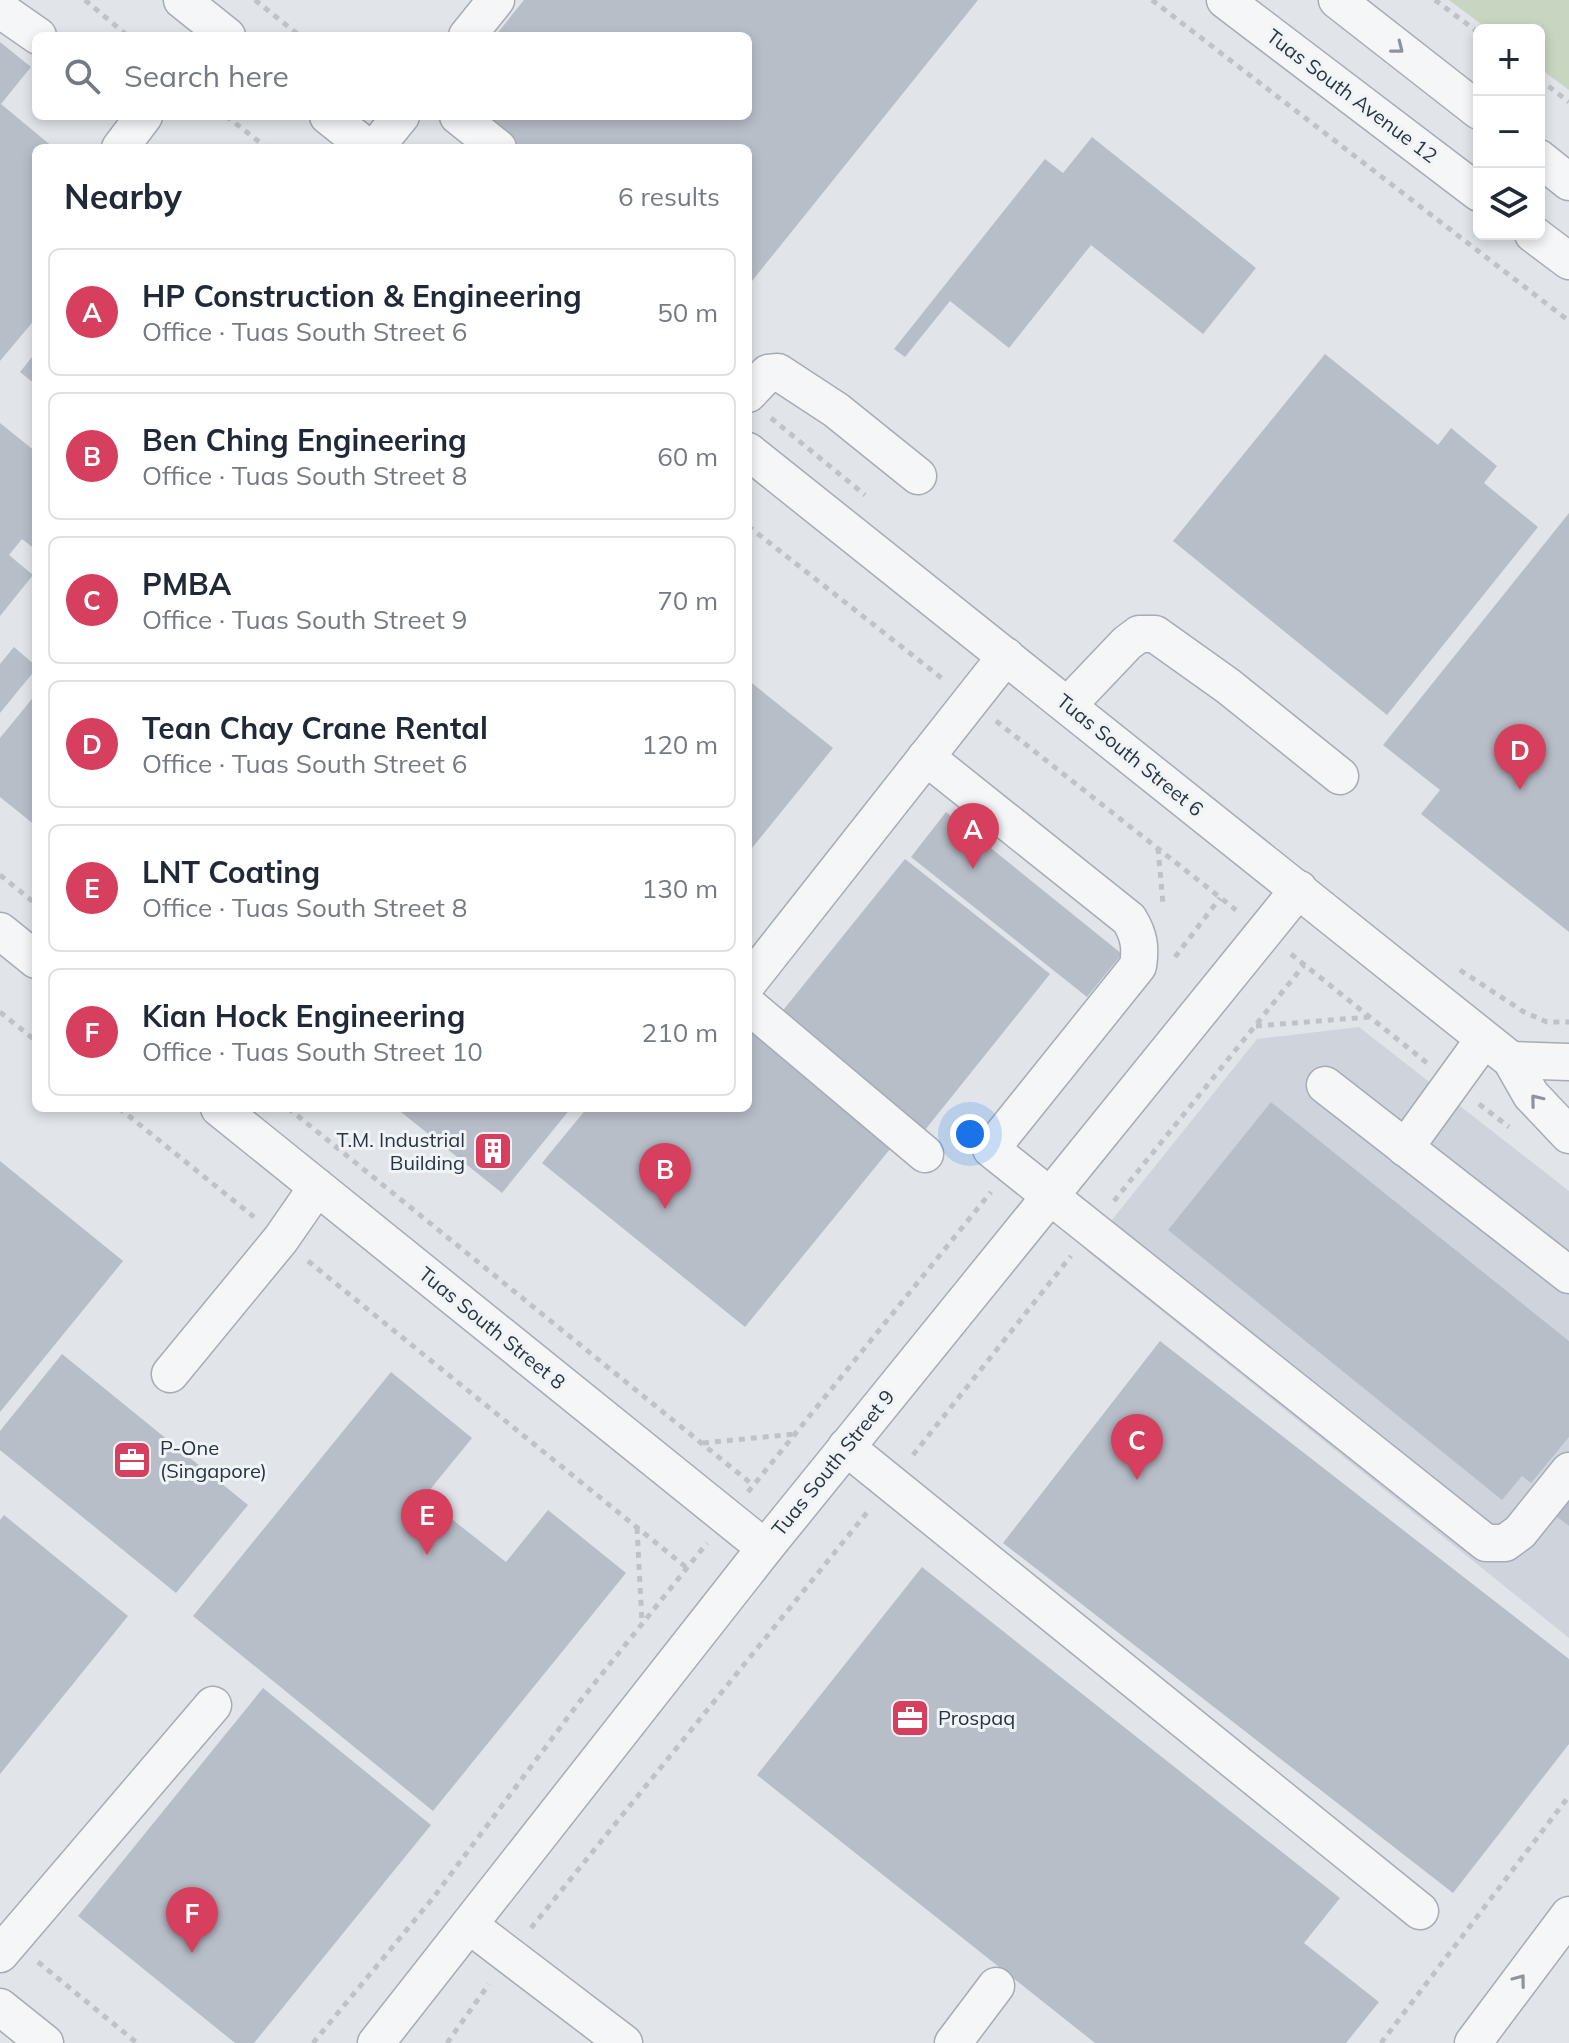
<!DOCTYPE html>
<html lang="en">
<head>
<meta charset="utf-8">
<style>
	body { margin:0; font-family:Mulish,sans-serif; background:#f6f6f7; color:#1f2937 }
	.controls { position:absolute; right:24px; top:24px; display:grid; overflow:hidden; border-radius:12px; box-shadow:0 4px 12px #0003 }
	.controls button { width:72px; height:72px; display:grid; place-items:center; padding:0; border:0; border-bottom:2px solid #e0e1e3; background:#fff; color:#1f2937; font:40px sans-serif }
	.you { position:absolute; left:970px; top:1134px; width:28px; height:28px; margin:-20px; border:6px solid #fff; border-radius:50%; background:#1a73e8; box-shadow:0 0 0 12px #1a73e833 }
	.badge { display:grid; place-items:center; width:52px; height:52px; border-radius:50%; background:#d63f5e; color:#fff; font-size:26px; font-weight:700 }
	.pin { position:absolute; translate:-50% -66px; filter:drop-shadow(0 2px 4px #0008) }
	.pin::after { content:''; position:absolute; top:42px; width:28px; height:24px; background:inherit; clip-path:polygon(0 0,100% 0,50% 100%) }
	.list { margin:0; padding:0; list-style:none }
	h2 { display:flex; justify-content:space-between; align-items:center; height:104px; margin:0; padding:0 32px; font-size:34px }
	h2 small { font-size:26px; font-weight:400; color:#747a83 }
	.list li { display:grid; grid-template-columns:52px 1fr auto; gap:24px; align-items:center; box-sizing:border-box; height:128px; margin:0 16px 16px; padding:0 16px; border:2px solid #e0e1e3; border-radius:12px }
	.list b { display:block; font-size:30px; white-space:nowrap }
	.list p { margin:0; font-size:26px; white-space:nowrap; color:#747a83 }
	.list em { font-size:26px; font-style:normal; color:#747a83 }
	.icon { flex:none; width:44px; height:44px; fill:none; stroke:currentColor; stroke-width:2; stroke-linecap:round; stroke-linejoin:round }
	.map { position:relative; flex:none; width:1569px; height:2043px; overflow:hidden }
	.search { position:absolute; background:#fff; box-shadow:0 4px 12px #0003; left:32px; top:32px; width:720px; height:88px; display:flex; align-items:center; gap:20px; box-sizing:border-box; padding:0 28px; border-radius:12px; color:#747a83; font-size:30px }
	.panel { position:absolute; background:#fff; box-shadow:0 4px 12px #0003; left:32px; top:144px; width:720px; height:968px; border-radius:12px }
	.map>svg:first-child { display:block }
	.built { fill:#cfd4dc }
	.green { fill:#c7d5c1 }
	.building { fill:#b8bec8 }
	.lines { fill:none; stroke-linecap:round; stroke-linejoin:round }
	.minor-casing { stroke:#a6acb5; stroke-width:39 }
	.path { stroke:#bfc3c9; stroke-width:5; stroke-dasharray:6 6; stroke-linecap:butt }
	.minor { stroke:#f4f6f8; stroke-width:36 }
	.oneway { stroke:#8e949e }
	.labels { text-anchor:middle; stroke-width:6; stroke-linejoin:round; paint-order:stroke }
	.street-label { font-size:20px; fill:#283343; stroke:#f0f4f7 }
	.poi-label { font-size:20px; fill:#283343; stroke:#f0f4f7; text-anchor:start }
</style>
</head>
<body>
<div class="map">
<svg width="1569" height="2043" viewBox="0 0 1569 2043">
	<rect width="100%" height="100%" fill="#e1e5ea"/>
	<path class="built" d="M1359,1027L1569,1191V1638L1087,1251L1257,1039Z"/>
	<path class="green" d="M1449,0H1569V90L1539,68V30H1489Z"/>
	<g class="building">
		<path d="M524,0H978L748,286V148H513L473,116H748V36H495Z"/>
		<path d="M0,42L31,67L1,104L54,148H36V318L0,361Z"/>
		<path d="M1092,137L1256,268L1203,334L1091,245L1009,348L950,301L905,357L894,349L1045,159L1063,173Z"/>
		<path d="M36,352V385L20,372Z"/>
		<path d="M1325,354L1438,445L1451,428L1497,466L1484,483L1538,527L1387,715L1173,541Z"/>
		<path d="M0,423L36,452V550L22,539L9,555L33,575L0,616Z"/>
		<path d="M1569,513V932L1421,814L1440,790L1383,745Z"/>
		<path d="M14,647L36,666V669L0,713V664Z"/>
		<path d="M748,680L833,748L752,848L748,844Z"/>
		<path d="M36,694V826L0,797V738Z"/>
		<path d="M946,812L1122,954L1087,997L911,857Z"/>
		<path d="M905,859L1050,974L921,1135L776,1019Z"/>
		<path d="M748,1025L895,1143L745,1327L542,1163L587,1108H748Z"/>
		<path d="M1271,1102L1569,1341V1437L1531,1483L1522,1476L1502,1500L1168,1230Z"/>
		<path d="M396,1108H571L502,1193Z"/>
		<path d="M0,1161L123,1261L0,1412Z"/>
		<path d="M1160,1341L1569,1659V1744L1453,1893L1003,1543Z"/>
		<path d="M62,1354L248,1505L176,1593L0,1450V1431Z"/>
		<path d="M391,1372L472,1438L424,1497L506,1562L548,1510L626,1573L433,1811L193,1616Z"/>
		<path d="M1569,1486V1526L1549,1511Z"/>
		<path d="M4,1515L128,1616L0,1774V1520Z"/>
		<path d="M922,1567L1340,1898L1304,1943L1379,2002L1346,2043H1095L757,1775Z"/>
		<path d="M263,1688L431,1825L254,2043H235L78,1916Z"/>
	</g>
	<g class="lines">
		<defs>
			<g id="minor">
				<path d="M182,0L227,36"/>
				<path d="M1225,0L1479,193"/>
				<path d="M1337,0L1479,111"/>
				<path d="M0,12L5,13L38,36"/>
				<path d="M467,36L496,0"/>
				<path d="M328,116L368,148"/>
				<path d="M458,116L498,148"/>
				<path d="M120,148L144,116"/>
				<path d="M375,148L401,116"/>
				<path d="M1539,158L1569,182"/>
				<path d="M1533,234L1569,261"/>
				<path d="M748,394L768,373L778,372L836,410L918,476"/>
				<path d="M748,451L1511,1060L1531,1095L1569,1135"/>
				<path d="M1068,705L1127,643L1139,634H1155L1228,686L1340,776"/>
				<path d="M926,757L1129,919C1139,935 1141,947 1138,966L991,1149L1486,1543H1505L1520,1532L1569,1471"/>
				<path d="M0,931L36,960"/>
				<path d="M748,983L1006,656"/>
				<path d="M748,1005L925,1154"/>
				<path d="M1511,1060L1569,1062"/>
				<path d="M1325,1085L1569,1275"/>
				<path d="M219,1108L765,1548"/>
				<path d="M1405,1148L1484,1039"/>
				<path d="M170,1374L281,1239L317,1187"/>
				<path d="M846,1447L1420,1911"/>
				<path d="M469,1925L624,2043"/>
				<path d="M0,1954L213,1705"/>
				<path d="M0,2007L45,2043"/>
				<path d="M376,2043L765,1548L1299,889"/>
				<path d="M953,2043L996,1986"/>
				<path d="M1473,2043L1569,1915"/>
			</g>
		</defs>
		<use href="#minor" class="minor-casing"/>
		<g class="path">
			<path d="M85,0L128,36"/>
			<path d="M255,0L300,36"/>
			<path d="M1152,0L1569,321"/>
			<path d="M1435,0L1479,33"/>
			<path d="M1539,79L1569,102"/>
			<path d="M226,116L267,148"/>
			<path d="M771,418L865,495"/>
			<path d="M748,526L944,680"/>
			<path d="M996,721L1236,910"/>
			<path d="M1158,848L1163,904"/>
			<path d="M0,875L36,904"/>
			<path d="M1291,954L1427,1063"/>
			<path d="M1175,957L1220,898"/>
			<path d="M1460,970L1524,1012L1547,1022H1569"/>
			<path d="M0,1012L36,1041"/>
			<path d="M1256,1026L1369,1017"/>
			<path d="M1479,1104L1509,1127"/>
			<path d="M119,1108L254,1217"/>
			<path d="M288,1108L753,1485"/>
			<path d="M1114,1201L1304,965"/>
			<path d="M308,1261L687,1568"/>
			<path d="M703,1443L795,1434"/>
			<path d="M913,1455L1071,1256"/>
			<path d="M748,1492L991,1192"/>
			<path d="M637,1528L642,1622"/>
			<path d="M531,1928L869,1510"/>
			<path d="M38,1962L137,2043"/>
			<path d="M313,2043L433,1898L577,1705L707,1543"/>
			<path d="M447,2043L489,1984"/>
			<path d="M1381,2043L1569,1796"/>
		</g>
		<use href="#minor" class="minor"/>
	</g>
	<defs><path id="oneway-chevron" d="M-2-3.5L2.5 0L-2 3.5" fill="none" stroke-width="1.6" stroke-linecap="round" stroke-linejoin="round" transform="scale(2)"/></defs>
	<g class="oneway">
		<use href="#oneway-chevron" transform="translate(1398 48) rotate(38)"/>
		<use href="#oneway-chevron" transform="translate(1536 1100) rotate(-129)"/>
		<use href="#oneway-chevron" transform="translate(1520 1980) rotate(-53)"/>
	</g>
	<defs>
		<symbol id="building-square" viewBox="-11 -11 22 22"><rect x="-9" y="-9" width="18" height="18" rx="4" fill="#d63f5e" stroke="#f0f4f7"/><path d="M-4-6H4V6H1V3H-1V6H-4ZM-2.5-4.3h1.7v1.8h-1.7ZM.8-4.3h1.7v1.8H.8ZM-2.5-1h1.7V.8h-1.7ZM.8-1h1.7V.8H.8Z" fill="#fff"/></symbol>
		<symbol id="office-square" viewBox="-11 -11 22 22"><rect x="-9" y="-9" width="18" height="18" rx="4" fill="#d63f5e" stroke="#f0f4f7"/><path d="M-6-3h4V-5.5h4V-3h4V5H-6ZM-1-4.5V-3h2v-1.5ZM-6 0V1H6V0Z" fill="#fff"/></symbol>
	</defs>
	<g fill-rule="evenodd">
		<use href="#building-square" x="471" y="1129" width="44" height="44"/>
		<use href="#office-square" x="110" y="1438" width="44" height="44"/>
		<use href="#office-square" x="888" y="1696" width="44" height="44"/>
	</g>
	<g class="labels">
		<g class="street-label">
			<text transform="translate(1352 96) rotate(37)" y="7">Tuas South Avenue 12</text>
			<text transform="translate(1130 755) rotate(39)" y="7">Tuas South Street 6</text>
			<text transform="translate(492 1328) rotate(39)" y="7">Tuas South Street 8</text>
			<text transform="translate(833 1463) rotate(-51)" y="7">Tuas South Street 9</text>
		</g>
		<g class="poi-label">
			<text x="465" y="1147" text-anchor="end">T.M. Industrial<tspan x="465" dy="23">Building</tspan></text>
			<text x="160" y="1455">P-One<tspan x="160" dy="23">(Singapore)</tspan></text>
			<text x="938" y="1725">Prospaq</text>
		</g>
	</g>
</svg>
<div class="controls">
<button>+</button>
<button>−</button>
<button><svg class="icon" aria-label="layers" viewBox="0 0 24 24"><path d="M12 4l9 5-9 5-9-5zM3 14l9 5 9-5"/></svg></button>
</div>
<div class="you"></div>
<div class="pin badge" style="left:973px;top:869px">A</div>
<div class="pin badge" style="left:665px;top:1209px">B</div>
<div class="pin badge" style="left:1137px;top:1480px">C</div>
<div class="pin badge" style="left:1520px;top:790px">D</div>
<div class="pin badge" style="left:427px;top:1555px">E</div>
<div class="pin badge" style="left:192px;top:1953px">F</div>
<div class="search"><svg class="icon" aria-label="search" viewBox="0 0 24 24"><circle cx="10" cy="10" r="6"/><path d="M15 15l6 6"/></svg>Search here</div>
<section class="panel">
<h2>Nearby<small>6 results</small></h2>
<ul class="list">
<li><span class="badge">A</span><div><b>HP Construction &amp; Engineering</b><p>Office · Tuas South Street 6</p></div><em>50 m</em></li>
<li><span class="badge">B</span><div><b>Ben Ching Engineering</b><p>Office · Tuas South Street 8</p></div><em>60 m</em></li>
<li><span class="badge">C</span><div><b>PMBA</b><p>Office · Tuas South Street 9</p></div><em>70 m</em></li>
<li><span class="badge">D</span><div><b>Tean Chay Crane Rental</b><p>Office · Tuas South Street 6</p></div><em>120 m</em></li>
<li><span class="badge">E</span><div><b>LNT Coating</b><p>Office · Tuas South Street 8</p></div><em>130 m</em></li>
<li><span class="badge">F</span><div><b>Kian Hock Engineering</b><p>Office · Tuas South Street 10</p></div><em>210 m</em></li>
</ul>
</section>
</div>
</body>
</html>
